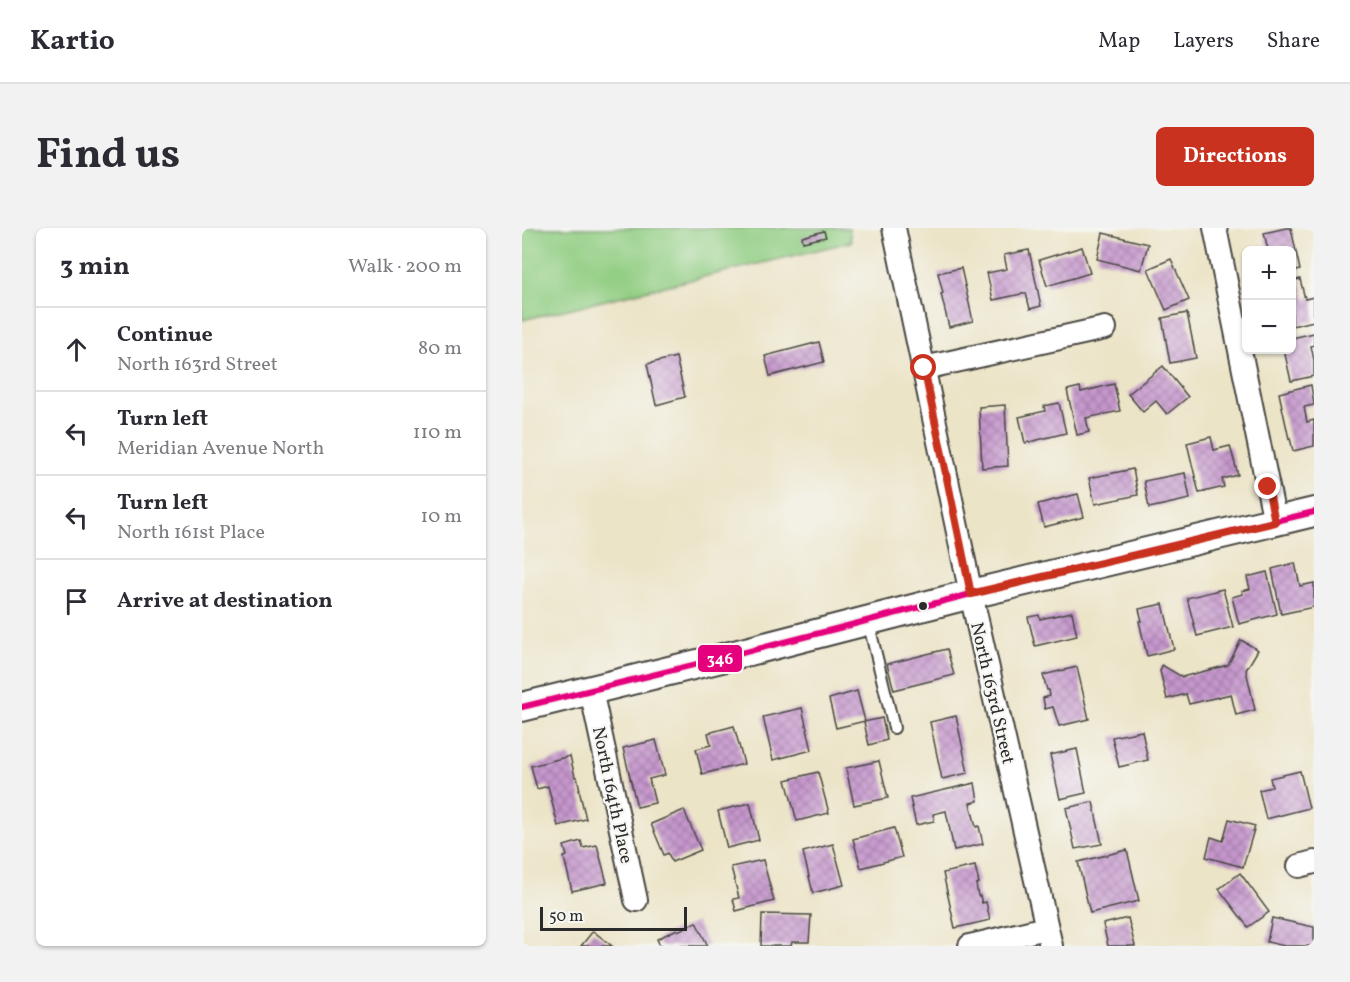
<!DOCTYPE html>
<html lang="en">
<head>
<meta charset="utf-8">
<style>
	body { margin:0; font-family:Vollkorn,serif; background:#f2f2f3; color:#2b2b33 }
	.controls { position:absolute; right:18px; top:18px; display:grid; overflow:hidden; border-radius:9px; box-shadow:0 2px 4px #0004 }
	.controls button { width:54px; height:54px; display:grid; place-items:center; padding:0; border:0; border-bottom:2px solid #e1e1e2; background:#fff; color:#2b2b33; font:30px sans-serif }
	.scale { position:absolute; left:18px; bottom:15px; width:147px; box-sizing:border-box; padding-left:6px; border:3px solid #2b2b2b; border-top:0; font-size:16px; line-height:21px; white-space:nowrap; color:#2b2b2b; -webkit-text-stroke:4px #f6f6f2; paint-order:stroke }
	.stop { position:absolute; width:18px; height:18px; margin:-14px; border:4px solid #c8321e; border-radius:50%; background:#fff }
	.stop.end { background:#c8321e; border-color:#fff; box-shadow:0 2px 6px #0008 }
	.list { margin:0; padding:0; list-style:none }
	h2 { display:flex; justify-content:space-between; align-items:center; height:78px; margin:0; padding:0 24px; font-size:26px }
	h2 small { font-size:20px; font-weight:400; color:#7c7c81 }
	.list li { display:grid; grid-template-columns:39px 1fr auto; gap:18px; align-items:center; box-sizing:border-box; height:84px; padding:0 24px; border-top:2px solid #e1e1e2 }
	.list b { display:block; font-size:22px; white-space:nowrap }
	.list p { margin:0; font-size:20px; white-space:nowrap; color:#7c7c81 }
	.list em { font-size:20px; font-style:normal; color:#7c7c81 }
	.icon { flex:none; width:33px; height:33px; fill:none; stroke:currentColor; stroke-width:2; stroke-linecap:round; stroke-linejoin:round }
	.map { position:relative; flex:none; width:792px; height:718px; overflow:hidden; border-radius:9px }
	header { display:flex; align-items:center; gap:36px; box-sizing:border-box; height:84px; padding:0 30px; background:#fff; border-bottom:2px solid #e1e1e2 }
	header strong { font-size:28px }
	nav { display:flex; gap:33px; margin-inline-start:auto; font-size:21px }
	.intro { display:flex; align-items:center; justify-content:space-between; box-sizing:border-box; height:144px; padding:0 36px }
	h1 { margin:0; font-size:42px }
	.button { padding:15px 27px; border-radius:9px; background:#c8321e; color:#fff; font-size:21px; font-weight:700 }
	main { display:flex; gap:36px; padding:0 36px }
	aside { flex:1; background:#fff; border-radius:9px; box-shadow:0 2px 4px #0004 }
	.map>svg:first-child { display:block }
	.park { fill:#92ce83; stroke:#5e7c57; stroke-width:1.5 }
	.building { fill:url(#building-cross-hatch) }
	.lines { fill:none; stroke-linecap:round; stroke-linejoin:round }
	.service-casing { stroke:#484742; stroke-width:14 }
	.minor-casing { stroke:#484742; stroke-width:26 }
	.tertiary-casing { stroke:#484742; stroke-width:32 }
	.service { stroke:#fff; stroke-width:10 }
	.minor { stroke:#fff; stroke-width:22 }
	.tertiary { stroke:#fff; stroke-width:28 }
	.bus-1-casing { stroke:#f6f6f2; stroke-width:10 }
	.bus-1 { stroke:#e5007d; stroke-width:6 }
	.route { stroke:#c8321e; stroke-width:8 }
	.bus-dot { fill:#2b2b2b; stroke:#f6f6f2; stroke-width:2 }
	.labels { text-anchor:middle; stroke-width:4.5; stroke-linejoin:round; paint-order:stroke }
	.street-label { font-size:18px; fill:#2b2b2b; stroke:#f6f6f2 }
	.line-badge { stroke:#f6f6f2; stroke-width:2 }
	.badge-label { font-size:16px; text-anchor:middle; font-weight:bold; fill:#fff }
</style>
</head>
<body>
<header>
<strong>Kartio</strong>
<nav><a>Map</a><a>Layers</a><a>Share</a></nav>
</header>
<div class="intro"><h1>Find us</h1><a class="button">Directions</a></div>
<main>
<aside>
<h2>3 min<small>Walk · 200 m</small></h2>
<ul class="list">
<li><svg class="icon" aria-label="ahead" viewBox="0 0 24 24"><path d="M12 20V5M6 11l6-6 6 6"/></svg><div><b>Continue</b><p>North 163rd Street</p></div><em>80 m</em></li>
<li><svg class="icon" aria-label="left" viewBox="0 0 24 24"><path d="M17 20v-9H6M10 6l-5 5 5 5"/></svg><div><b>Turn left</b><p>Meridian Avenue North</p></div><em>110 m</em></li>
<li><svg class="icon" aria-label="left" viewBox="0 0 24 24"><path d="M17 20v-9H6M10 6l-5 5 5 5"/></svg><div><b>Turn left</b><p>North 161st Place</p></div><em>10 m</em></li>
<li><svg class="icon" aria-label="arrive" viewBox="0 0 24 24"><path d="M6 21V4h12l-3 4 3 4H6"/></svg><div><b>Arrive at destination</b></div></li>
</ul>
</aside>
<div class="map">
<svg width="792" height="718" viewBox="0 0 792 718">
	<defs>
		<pattern id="building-cross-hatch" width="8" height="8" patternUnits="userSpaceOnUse" patternTransform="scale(1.5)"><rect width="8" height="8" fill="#c697cd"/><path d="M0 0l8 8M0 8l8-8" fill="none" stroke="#a17ba7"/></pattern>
	</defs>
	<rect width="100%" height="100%" fill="#f6f6f2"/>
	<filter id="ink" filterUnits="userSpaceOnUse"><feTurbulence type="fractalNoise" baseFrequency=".0167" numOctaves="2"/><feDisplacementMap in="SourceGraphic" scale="12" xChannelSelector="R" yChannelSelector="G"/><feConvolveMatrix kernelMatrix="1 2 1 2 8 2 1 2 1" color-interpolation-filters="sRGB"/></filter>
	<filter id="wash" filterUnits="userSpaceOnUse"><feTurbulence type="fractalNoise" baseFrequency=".008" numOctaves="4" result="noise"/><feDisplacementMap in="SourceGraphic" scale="24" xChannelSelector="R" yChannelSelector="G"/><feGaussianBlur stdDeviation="1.35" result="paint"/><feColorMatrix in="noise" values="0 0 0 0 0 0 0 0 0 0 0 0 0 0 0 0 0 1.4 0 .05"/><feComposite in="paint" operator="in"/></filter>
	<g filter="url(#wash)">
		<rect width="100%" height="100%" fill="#ece4c7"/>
		<path class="park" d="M0,0H327L329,14L0,92Z"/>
		<g id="blocks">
			<g class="building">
				<path d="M764,0H769L778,42L770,44V22H746L742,5Z"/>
				<path d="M302,3L304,9L281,14L280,9Z"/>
				<path d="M581,5L626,16L619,42L575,31Z"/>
				<path d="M560,19L568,45L525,58L517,32Z"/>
				<path d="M507,22L519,78L508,81L504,65L471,72L465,45L485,41L482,27Z"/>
				<path d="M649,31L667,72L644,82L626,41Z"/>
				<path d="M439,40L451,93L427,99L419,66L421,65L416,45Z"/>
				<path d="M778,51L783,71L792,69V93L770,98V53Z"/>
				<path d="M665,85L674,130L648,135L640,90Z"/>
				<path d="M792,105V117L789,118L792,132V148L769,153L762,122H770V110Z"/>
				<path d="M297,114L302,134L248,148L243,128Z"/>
				<path d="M154,129L163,169L134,177L125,136Z"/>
				<path d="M641,138L666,169L645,186L634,173L621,184L606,166Z"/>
				<path d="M592,156L598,183L564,190L567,204L555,207L545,162L558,159L559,164Z"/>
				<path d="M789,157L792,177L782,179L785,194L792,192V218L771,223L768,210L767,211L757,165Z"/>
				<path d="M537,175L544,205L503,215L497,189L523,183L522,178Z"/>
				<path d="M483,177L486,238L460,240L457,179Z"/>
				<path d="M689,209L692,222L708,218L716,247L700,251L702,259L677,265L665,215Z"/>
				<path d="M611,241L616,267L573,276L567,250Z"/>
				<path d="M663,245L668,271L627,280L622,253Z"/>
				<path d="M556,266L562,289L522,299L516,276Z"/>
				<path d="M773,335L778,358L792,355V379L759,386L750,341Z"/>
				<path d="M745,344L755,386L717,396L710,369L721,366L720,363L728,361L725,349Z"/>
				<path d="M701,361L711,399L675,408L665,370Z"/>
				<path d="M641,376L652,421L625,428L617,393H620L617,381Z"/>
				<path d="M550,384L555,408L513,418L506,389L517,387L518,391Z"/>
				<path d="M719,412L736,422L724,442L733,482L714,487L709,466L667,476L664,466L645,471L638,443L640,437L660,449L706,437Z"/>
				<path d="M425,421L432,447L372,462L365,436Z"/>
				<path d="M555,439L567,491L537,498L531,479L523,481L521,470L528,468L527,462H525L521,447Z"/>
				<path d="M335,463L343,493L314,500L307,471Z"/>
				<path d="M280,480L290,522L251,532L241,489Z"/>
				<path d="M434,488L446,545L420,551L408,494Z"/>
				<path d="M360,490L365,512L347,517L342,494Z"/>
				<path d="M212,498L222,536L180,546L174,521L189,517L186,505Z"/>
				<path d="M620,503L626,532L597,539L590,509Z"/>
				<path d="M134,512L143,547L127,551L133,575L115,579L101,520Z"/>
				<path d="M555,521L564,565L538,571L528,527Z"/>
				<path d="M48,528L53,549H55L58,562H57L64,591L36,598L26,558L15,561L9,538Z"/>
				<path d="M357,533L366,570L332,577L324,540Z"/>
				<path d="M778,543L787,580L744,591L737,562L750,559L748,550Z"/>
				<path d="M296,544L307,585L275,593L264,552Z"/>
				<path d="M453,555L456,573L448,575L454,599L457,598L461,616L432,622L424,583L411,586L412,593L394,597L388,570Z"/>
				<path d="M571,574L580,616L553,621L544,580Z"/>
				<path d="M228,575L237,612L205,620L196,583Z"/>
				<path d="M162,582L179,622L150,634L146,625L142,627L129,596Z"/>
				<path d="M707,591L733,598L721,639L684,629L689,609L701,613Z"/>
				<path d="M372,600L380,629L339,640L331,611Z"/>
				<path d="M59,613L61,620L75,617L85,655L50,663L42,629L45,628L42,618Z"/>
				<path d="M311,616L322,657L291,665L281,624Z"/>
				<path d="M605,622L617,673L568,685L556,634Z"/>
				<path d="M241,632L252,673L214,683L211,671L217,670L209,639Z"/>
				<path d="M453,638L457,655L454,656L456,668H458L460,675L464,674L468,692L433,700L421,645Z"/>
				<path d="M718,645L747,684L726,699L697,661Z"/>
				<path d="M240,686L289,687L287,714H270L269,718H239Z"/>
				<path d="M606,690L613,718H586L581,696Z"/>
				<path d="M750,690L792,699V718H763L745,714Z"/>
				<path d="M174,694L186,718H138L135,711L155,701L156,703Z"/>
				<path d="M71,703L90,718H59Z"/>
			</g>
		</g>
	</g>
	<g filter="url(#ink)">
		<use href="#blocks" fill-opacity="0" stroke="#484742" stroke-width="1.5"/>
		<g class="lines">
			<defs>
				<path id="service" d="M346,393L372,500"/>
				<g id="minor">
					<path d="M372,0L449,366L529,718"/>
					<path d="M693,0L753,294"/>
					<path d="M402,140L583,100"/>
					<path d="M69,462L114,672"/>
					<path d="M777,638L792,634"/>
					<path d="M448,718L524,700"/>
				</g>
				<path id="tertiary" d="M0,479L216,426L449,366L792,284"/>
			</defs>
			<use href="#service" class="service-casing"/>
			<use href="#minor" class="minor-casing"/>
			<use href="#tertiary" class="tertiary-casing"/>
			<use href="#service" class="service"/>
			<use href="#minor" class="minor"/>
			<use href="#tertiary" class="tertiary"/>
			<defs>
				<path id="bus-1" d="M0,479L216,426L449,366L792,284"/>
			</defs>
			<use href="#bus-1" class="bus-1-casing"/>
			<use href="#bus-1" class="bus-1"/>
		</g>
	</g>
	<g class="lines" filter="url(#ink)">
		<path class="route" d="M402,140L449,366L753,294L746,259"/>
	</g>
	<circle class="bus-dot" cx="401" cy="378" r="5"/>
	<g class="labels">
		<g class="street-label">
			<text transform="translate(471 465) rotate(77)" y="6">North 163rd Street</text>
			<text transform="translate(91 567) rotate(78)" y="6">North 164th Place</text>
		</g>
	</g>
	<rect class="line-badge" x="175" y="416" width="46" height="29" rx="6" fill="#e5007d"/>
	<g class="badge-label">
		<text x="198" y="436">346</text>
	</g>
</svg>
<div class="controls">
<button>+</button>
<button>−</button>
</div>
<div class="scale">50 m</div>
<div class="stop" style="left:402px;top:140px"></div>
<div class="stop end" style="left:746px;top:259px"></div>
</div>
</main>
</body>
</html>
